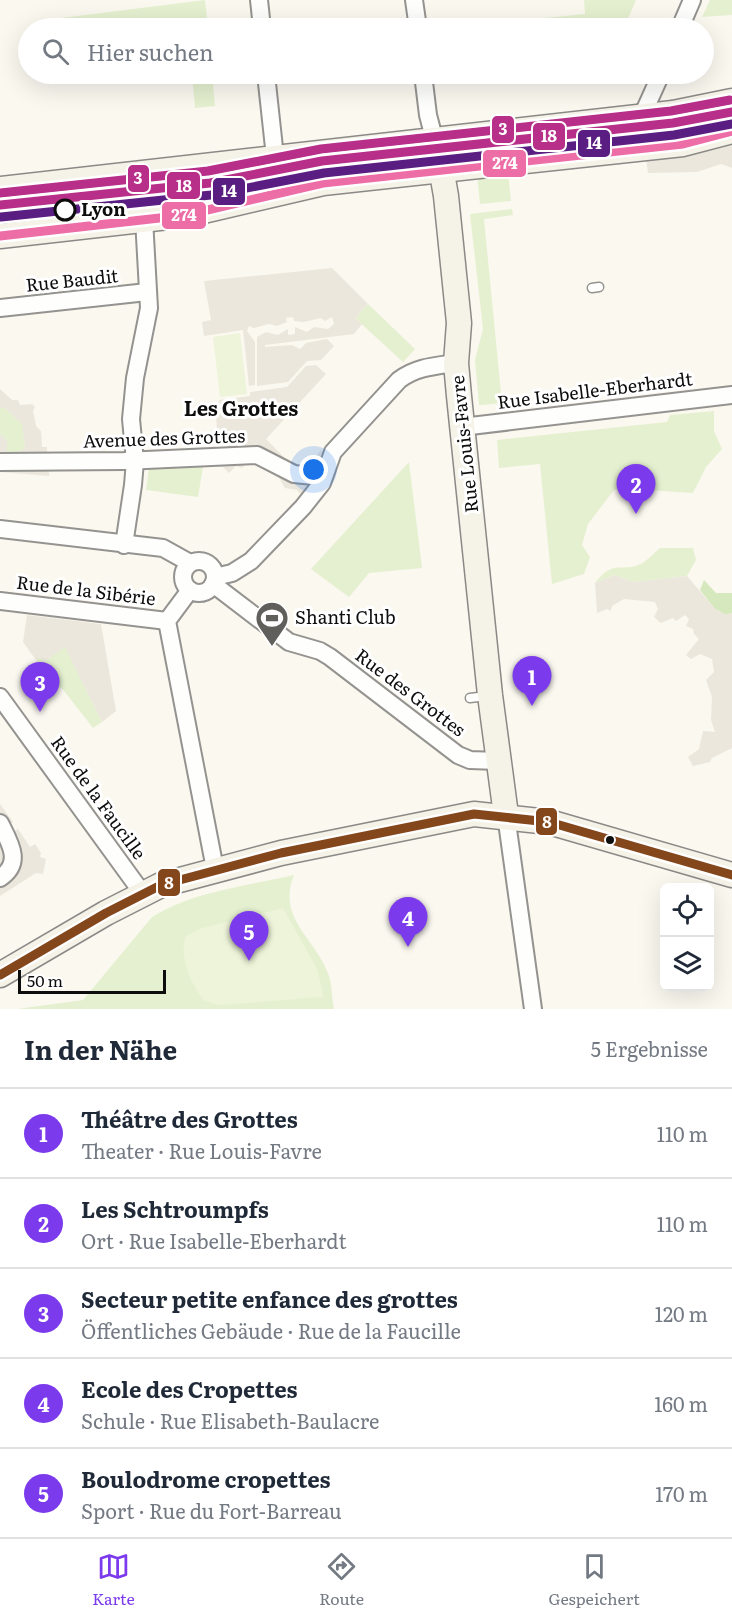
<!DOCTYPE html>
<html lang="de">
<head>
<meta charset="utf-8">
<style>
	body { margin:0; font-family:Literata,serif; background:#f2f2f3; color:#1f2937 }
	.controls { position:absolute; right:18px; bottom:18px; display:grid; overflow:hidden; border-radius:9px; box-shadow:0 6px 24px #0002 }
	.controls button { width:54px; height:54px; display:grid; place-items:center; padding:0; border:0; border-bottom:2px solid #e0e1e3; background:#fff; color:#1f2937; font:30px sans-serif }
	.scale { position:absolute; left:18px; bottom:15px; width:148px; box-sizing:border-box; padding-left:6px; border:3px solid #0d0d0d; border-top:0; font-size:16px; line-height:21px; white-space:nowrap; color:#0d0d0d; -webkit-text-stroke:4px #fff; paint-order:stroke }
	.you { position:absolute; left:314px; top:470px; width:21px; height:21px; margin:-15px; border:4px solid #fff; border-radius:50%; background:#1a73e8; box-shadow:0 0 0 9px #1a73e833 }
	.badge { display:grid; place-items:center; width:39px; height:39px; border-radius:50%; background:#7c3aed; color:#fff; font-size:20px; font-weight:700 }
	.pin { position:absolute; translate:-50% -50px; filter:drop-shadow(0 2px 3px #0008) }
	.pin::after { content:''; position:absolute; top:32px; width:21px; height:18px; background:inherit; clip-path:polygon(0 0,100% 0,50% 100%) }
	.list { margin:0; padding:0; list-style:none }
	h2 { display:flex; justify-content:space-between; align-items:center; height:78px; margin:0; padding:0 24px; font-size:26px }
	h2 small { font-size:20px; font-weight:400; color:#747a83 }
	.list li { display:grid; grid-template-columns:39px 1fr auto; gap:18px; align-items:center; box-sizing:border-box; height:90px; padding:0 24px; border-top:2px solid #e0e1e3 }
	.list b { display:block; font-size:22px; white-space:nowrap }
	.list p { margin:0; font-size:20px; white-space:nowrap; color:#747a83 }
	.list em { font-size:20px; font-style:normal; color:#747a83 }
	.icon { flex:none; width:33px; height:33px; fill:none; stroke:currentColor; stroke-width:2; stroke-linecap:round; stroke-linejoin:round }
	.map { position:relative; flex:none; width:732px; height:1009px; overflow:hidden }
	.search { position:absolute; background:#fff; box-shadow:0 6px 24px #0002; left:18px; right:18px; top:18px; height:66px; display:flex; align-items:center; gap:15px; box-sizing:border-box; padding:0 21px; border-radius:33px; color:#747a83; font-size:22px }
	.sheet { height:528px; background:#fff }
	nav { display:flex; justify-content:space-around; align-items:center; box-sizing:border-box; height:84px; border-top:2px solid #e0e1e3; background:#fff; font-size:16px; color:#747a83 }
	nav a { display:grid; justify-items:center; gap:3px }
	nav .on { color:#7c3aed }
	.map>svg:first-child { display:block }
	.green { fill:#e5f0d0 }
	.forest { fill:#d6e8bd }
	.pitch { fill:#eef4d9 }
	.plaza { fill:#ebe7dc }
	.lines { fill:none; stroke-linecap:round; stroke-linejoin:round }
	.lane-casing { stroke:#94938f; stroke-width:11 }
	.street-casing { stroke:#94938f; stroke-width:20 }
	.secondary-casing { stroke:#8b8986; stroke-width:27 }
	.lane { stroke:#fefefd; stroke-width:8 }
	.street { stroke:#fefefd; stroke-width:16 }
	.secondary { stroke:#f5f3e8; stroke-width:24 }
	.bus-1-casing { stroke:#fff; stroke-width:14 }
	.bus-2-casing { stroke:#fff; stroke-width:14 }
	.bus-3-casing { stroke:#fff; stroke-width:14 }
	.bus-1 { stroke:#84471c; stroke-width:9 }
	.bus-2 { stroke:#ed6da6; stroke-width:9 }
	.bus-3 { stroke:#b82f89; stroke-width:9 }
	.tram-1-casing { stroke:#fff; stroke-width:14 }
	.tram-2-casing { stroke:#fff; stroke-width:14 }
	.tram-1 { stroke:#b82f89; stroke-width:9 }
	.tram-2 { stroke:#5a1e82; stroke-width:9 }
	.stop-dot { fill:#fff; stroke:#0d0d0d; stroke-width:3 }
	.bus-dot { fill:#0d0d0d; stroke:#fff; stroke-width:2 }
	.labels { text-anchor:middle; stroke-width:6; stroke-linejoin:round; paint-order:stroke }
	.stop-label { font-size:18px; font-weight:bold; fill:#0d0d0d; stroke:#fff; text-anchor:start }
	.street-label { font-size:18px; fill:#0d0d0d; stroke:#fff }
	.poi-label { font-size:18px; fill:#0d0d0d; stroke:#fff; text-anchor:start }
	.neighbourhood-label { font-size:20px; font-weight:bold; fill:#0d0d0d; stroke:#fff }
	.line-badge { stroke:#fff; stroke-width:2 }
	.badge-label { font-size:16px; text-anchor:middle; font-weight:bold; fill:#fff }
</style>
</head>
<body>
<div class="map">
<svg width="732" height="1009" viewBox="0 0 732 1009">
	<rect width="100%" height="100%" fill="#fbf8f0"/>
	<g class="green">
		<path d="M205,0L208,28H54L53,19Z"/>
		<path d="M584,0H636L624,28H545L544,18L585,14Z"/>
		<path d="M710,0H732V15L702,17Z"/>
		<path d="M192,74H212L215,106L195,108Z"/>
		<path d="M508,172L511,201L480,204L477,176Z"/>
		<path d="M512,209L513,215L484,219L501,393L511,398L508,403L479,405L475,360L483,329L470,214Z"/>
		<path d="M368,304L415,349L403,362L355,318Z"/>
		<path d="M0,408H5L23,424L25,448L16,455L7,454V441L0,434Z"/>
		<path d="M714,411V431L722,449L706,467L693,493L632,489L614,490L588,524L582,545L590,557L584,574L552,584L540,464L499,468L497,440L667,422L670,415Z"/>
		<path d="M409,462L422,568L369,573L349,597L311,569Z"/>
		<path d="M149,467H203L198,497L146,490Z"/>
		<path d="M660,548H693L696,560L687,576L633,582L615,575L595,583C614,558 621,573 641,564C648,560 654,553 660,548Z"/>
		<path d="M65,646L102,722L93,728L61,687L57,689L36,660L40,657L44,662Z"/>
		<path d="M294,875C276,919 317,939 329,976C332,986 332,999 334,1009H17L83,1000L152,917C193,891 247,886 294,875Z"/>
	</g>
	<path class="forest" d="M704,580L716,593H732V613L726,615L715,609L700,590Z"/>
	<g class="pitch">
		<path d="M240,333L247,394L220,397L213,337Z"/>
		<path d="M283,908L318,971L323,997L219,1005L205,1001C192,988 178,954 186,936L202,928Z"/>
	</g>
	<g class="plaza">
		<path d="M732,142V168L721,164L697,172L648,173L646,158Z"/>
		<path d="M332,268L368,304L355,318L362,324L354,334L265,345V347L292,345L300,349L306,343L327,339L334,346L321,360L307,361L288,382L257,386V337L266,332L278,335L288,329V335L295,334V327L307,332L314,327L328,329L334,324L332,317L325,321L321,318L304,322L294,321L293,317L286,318L287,322L277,326L269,324L254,328L249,326L247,331L255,342V385L249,386L243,330L204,336L202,322L211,320L204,281Z"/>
		<path d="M316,365L326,374L266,439L292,465H307L321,450L326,455L319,476L303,497L297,490L285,488L278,476L259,462L247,463L242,468L236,466L229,473L223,467L211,465L230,444L217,431L216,414H221L219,400L250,396V392L287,387L306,366Z"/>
		<path d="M0,389L12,400H18L20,405L32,404L35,407L33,411L36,426L41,431L42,447H47V452H50L49,476L0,472V434L7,441V454L16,455L25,448L22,424L5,408H0Z"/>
		<path d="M615,575L633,582L687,576L715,609L726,615L732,613V748L712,758L710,762L693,766L688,757L699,749L703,731L715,732L711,720L712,697L706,680L714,672L712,659L700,654L691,659L686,655L699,639L694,634L693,629L686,626L689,619L685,615L676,621L673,618L661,623L654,617L658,609L655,602L624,599L612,606L611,611L607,609L597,613L595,583Z"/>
		<path d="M27,615L101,624L116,711L102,722L65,647L44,662L40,657L36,660L23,642Z"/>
		<path d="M0,804L13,822L10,825L14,831L18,829L30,847L35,844L41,853L40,857L46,859L43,874L36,873L0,896Z"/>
	</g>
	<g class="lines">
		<defs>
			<g id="lane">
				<path d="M0,205L210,183L279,168"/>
				<path d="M0,217L217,194L311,174"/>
				<path d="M592,288L599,287"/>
				<path d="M470,698L487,696"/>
			</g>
			<g id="street">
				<path d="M259,0L262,28"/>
				<path d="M414,0L418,28"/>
				<path d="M680,28L692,0"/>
				<path d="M266,74L275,157"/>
				<path d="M423,74L428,115L434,138"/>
				<path d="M642,116L661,74"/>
				<path d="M0,308L147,292"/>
				<path d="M462,427L732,395"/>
				<path d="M0,462L124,461L257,455L294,474L323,477"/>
				<path d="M0,529L163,548L190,563"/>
				<path d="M124,545L133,485L135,461L131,419L135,378L149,308L144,219"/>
				<circle cx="199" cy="577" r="16"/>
				<path d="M215,577L232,573L251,561L303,507L322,483L333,452L399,380C416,367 435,366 456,363"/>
				<path d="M213,584L289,642L320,651L330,657L458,755L470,760L498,761"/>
				<path d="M190,590L167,621L215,869"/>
				<path d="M0,601L167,621"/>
				<path d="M0,697L143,894"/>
				<path d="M506,815L533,1009"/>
				<path d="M0,823C10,843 23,863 0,878"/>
			</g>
			<g id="secondary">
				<path d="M439,156L446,196L459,323L456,363L459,396L490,695L506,815"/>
				<path d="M0,189L673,113L732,101"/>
				<path d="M0,236L186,215L323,183L683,144L732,131"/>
				<path d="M0,975L106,913L161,885L281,853L474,814L549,822L732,875"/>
			</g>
		</defs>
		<use href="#lane" class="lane-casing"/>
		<use href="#street" class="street-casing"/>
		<use href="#secondary" class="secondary-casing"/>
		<use href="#lane" class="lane"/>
		<use href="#street" class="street"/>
		<use href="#secondary" class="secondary"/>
		<defs>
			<path id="bus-1" d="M0,975L106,913L161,885L281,853L474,814L549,822L732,875"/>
			<path id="bus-2" d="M0,236L186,215L323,183L683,144L732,131"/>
			<path id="bus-3" d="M0,193L208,171L321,149L671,111L730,100"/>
		</defs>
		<use href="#bus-1" class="bus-1-casing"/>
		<use href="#bus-2" class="bus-2-casing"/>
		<use href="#bus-3" class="bus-3-casing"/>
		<use href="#bus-1" class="bus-1"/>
		<use href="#bus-2" class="bus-2"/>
		<use href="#bus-3" class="bus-3"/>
		<defs>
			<path id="tram-1" d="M0,205L210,183L322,161L673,123L732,112"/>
			<path id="tram-2" d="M1,217L211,195L324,173L674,135L732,124"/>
		</defs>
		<use href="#tram-1" class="tram-1-casing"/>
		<use href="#tram-2" class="tram-2-casing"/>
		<use href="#tram-1" class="tram-1"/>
		<use href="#tram-2" class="tram-2"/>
	</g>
	<defs>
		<symbol id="stadium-pin" viewBox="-11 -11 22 30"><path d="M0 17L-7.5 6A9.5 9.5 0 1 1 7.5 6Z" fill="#605f5c" stroke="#fff"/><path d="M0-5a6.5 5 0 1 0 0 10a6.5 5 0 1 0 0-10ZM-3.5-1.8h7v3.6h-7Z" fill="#fff"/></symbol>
	</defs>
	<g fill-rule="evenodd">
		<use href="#stadium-pin" x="253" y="599" width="38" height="52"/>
	</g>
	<circle class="stop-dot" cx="65" cy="210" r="10"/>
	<circle class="bus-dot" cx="610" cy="840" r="5"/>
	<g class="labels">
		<g class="stop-label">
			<text x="81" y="216">Lyon</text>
		</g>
		<g class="street-label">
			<text transform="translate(72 281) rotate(-6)" y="6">Rue Baudit</text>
			<text transform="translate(595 391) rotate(-7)" y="6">Rue Isabelle-Eberhardt</text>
			<text transform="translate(164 439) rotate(-2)" y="6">Avenue des Grottes</text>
			<text transform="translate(465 444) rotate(-96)" y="6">Rue Louis-Favre</text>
			<text transform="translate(86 591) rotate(7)" y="6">Rue de la Sibérie</text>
			<text transform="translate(410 693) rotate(37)" y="6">Rue des Grottes</text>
			<text transform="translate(98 798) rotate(54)" y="6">Rue de la Faucille</text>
		</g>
		<g class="poi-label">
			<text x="295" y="624">Shanti Club</text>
		</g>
		<g class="neighbourhood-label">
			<text x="241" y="416">Les Grottes</text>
		</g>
	</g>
	<g class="line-badge">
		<rect x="491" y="115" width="24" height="29" rx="6" fill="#b82f89"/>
		<rect x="532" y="122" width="34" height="29" rx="6" fill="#b82f89"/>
		<rect x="577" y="129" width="34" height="29" rx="6" fill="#5a1e82"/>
		<rect x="482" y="149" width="45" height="29" rx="6" fill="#ed6da6"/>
		<rect x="127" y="164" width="23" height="29" rx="6" fill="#b82f89"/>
		<rect x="166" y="171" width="35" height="29" rx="6" fill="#b82f89"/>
		<rect x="212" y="177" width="34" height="29" rx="6" fill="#5a1e82"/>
		<rect x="161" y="201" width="46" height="29" rx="6" fill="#ed6da6"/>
		<rect x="535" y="807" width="23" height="29" rx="6" fill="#84471c"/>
		<rect x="157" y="868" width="24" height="29" rx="6" fill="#84471c"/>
	</g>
	<g class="badge-label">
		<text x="503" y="135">3</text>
		<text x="549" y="142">18</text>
		<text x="594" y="149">14</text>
		<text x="505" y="169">274</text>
		<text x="138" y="184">3</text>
		<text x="184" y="192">18</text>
		<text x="229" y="197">14</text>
		<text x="184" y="221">274</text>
		<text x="547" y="828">8</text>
		<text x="169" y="889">8</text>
	</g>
</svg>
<div class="controls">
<button><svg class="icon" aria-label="locate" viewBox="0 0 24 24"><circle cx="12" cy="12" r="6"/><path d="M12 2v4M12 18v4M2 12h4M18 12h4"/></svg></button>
<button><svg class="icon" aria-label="layers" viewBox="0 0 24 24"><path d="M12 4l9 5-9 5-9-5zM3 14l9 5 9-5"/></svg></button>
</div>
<div class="scale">50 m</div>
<div class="you"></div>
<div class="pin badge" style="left:532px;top:706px">1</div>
<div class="pin badge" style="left:636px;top:514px">2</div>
<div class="pin badge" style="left:40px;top:712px">3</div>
<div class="pin badge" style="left:408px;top:947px">4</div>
<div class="pin badge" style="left:249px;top:961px">5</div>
<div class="search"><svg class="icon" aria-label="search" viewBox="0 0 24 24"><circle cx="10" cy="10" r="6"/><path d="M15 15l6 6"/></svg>Hier suchen</div>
</div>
<section class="sheet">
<h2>In der Nähe<small>5 Ergebnisse</small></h2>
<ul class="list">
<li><span class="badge">1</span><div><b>Théâtre des Grottes</b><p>Theater · Rue Louis-Favre</p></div><em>110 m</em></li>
<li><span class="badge">2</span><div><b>Les Schtroumpfs</b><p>Ort · Rue Isabelle-Eberhardt</p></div><em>110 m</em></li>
<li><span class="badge">3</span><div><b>Secteur petite enfance des grottes</b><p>Öffentliches Gebäude · Rue de la Faucille</p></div><em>120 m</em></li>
<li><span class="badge">4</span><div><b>Ecole des Cropettes</b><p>Schule · Rue Elisabeth-Baulacre</p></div><em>160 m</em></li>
<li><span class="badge">5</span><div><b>Boulodrome cropettes</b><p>Sport · Rue du Fort-Barreau</p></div><em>170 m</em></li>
</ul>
</section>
<nav>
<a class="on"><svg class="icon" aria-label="map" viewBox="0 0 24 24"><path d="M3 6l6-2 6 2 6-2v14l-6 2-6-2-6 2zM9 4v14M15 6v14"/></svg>Karte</a>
<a><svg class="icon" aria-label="directions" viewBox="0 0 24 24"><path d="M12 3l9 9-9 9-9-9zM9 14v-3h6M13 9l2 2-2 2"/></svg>Route</a>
<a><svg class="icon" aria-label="saved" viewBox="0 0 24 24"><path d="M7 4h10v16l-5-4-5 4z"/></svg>Gespeichert</a>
</nav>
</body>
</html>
